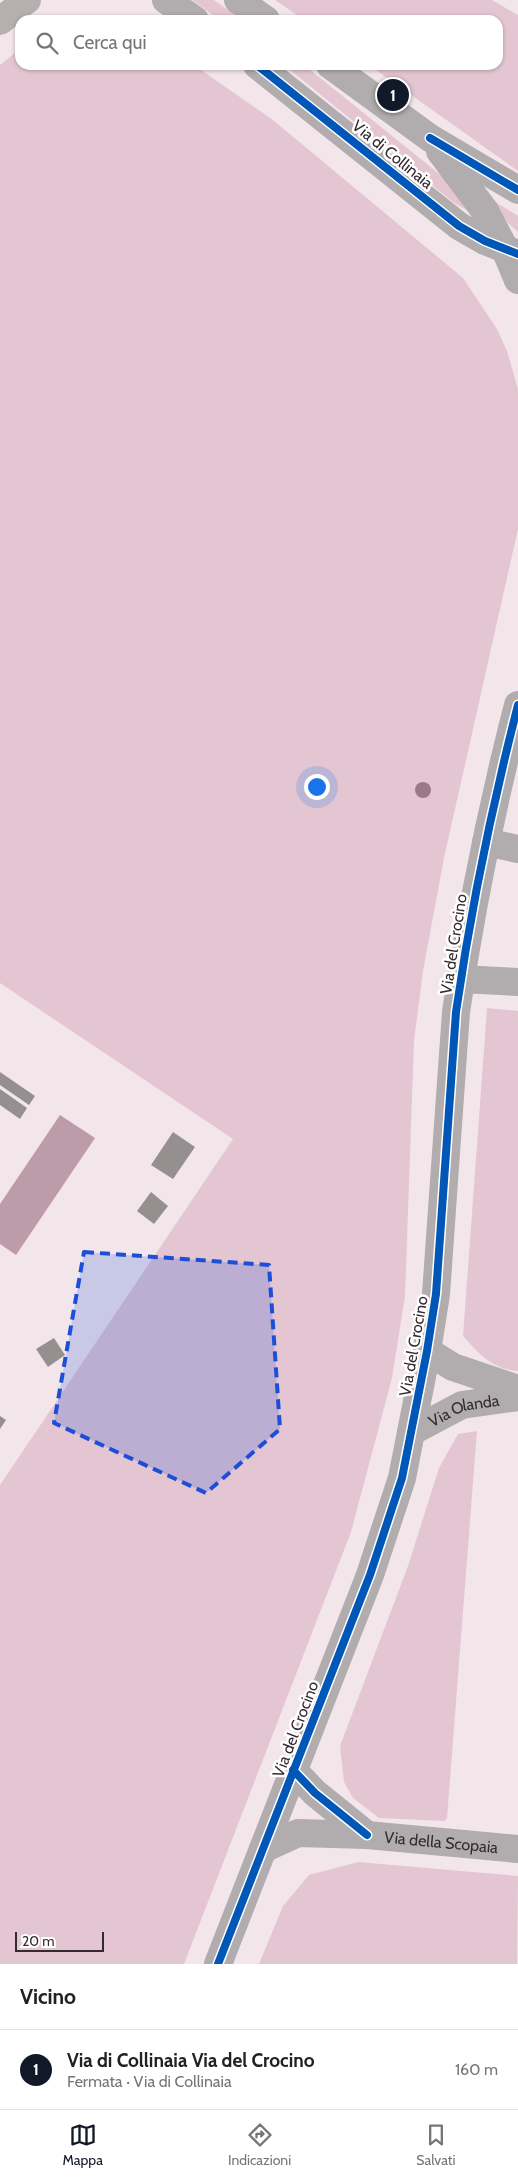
<!DOCTYPE html>
<html lang="it">
<head>
<meta charset="utf-8">
<style>
	body { margin:0; font-family:Cabin,sans-serif; background:#f6f6f6; color:#222 }
	.scale { position:absolute; left:15px; bottom:12px; width:89px; box-sizing:border-box; padding-left:5px; border:2px solid #342b2f; border-top:0; font-size:14px; line-height:18px; white-space:nowrap; color:#342b2f; -webkit-text-stroke:4px #fff; paint-order:stroke }
	.you { position:absolute; left:316px; top:786px; width:18px; height:18px; margin:-12px; border:4px solid #fff; border-radius:50%; background:#1a73e8; box-shadow:0 0 0 8px #1a73e833 }
	.badge { display:grid; place-items:center; width:32px; height:32px; border-radius:50%; background:#111827; color:#fff; font-size:16px; font-weight:700 }
	.pin { position:absolute; translate:-50% -50%; border:2px solid #fff; box-shadow:0 1px 5px #0006 }
	.list { margin:0; padding:0; list-style:none }
	h2 { display:flex; justify-content:space-between; align-items:center; height:65px; margin:0; padding:0 20px; font-size:21px }
	h2 small { font-size:16px; font-weight:400; color:#767676 }
	.list li { display:grid; grid-template-columns:32px 1fr auto; gap:15px; align-items:center; box-sizing:border-box; height:80px; padding:0 20px; border-top:1px solid #e0e0e0 }
	.list b { display:block; font-size:19px; white-space:nowrap }
	.list p { margin:0; font-size:16px; white-space:nowrap; color:#767676 }
	.list em { font-size:16px; font-style:normal; color:#767676 }
	.icon { flex:none; width:28px; height:28px; fill:none; stroke:currentColor; stroke-width:2; stroke-linecap:round; stroke-linejoin:round }
	.map { position:relative; flex:none; width:518px; height:1964px; overflow:hidden }
	.search { position:absolute; background:#fff; box-shadow:0 1px 4px #0004; left:15px; right:15px; top:15px; height:55px; display:flex; align-items:center; gap:12px; box-sizing:border-box; padding:0 18px; border-radius:15px; color:#767676; font-size:19px }
	.sheet { height:145px; background:#fff }
	nav { display:flex; justify-content:space-around; align-items:center; box-sizing:border-box; height:70px; border-top:1px solid #e0e0e0; background:#fff; font-size:14px; color:#767676 }
	nav a { display:grid; justify-items:center; gap:2px }
	nav .on { color:#111827 }
	.map>svg:first-child { display:block }
	.green { fill:#e4c6d2 }
	.water { fill:#bd9caa }
	.building { fill:#95908f }
	.lines { fill:none; stroke-linecap:round; stroke-linejoin:round }
	.minor { stroke:#b1acae; stroke-width:28 }
	.major { stroke:#b6afb0; stroke-width:28 }
	.cycleway-casing { stroke:#fff; stroke-width:11 }
	.cycleway { stroke:#0057b8; stroke-width:8 }
	.tree { fill:#9c798a }
	.marked { fill:#1d4ed8; fill-opacity:0.2; stroke:#1d4ed8; stroke-width:4; stroke-dasharray:10 6; stroke-linejoin:round }
	.labels { text-anchor:middle; stroke-width:5; stroke-linejoin:round; paint-order:stroke }
	.street-label { font-size:16px; fill:#342b2f; stroke:#fff }
</style>
</head>
<body>
<div class="map">
<svg width="518" height="1964" viewBox="0 0 518 1964">
	<rect width="100%" height="100%" fill="#f3e6eb"/>
	<g class="green">
		<path d="M192,0H214L242,20H220Z"/>
		<path d="M275,0H492L518,15V171L369,65H498V20H304Z"/>
		<path d="M20,49V65H194L273,120L463,278L497,329L507,351L518,389V529L444,858L423,971L414,1041L405,1296L392,1378L351,1532L184,1964H0V1485L233,1139L0,983V65Z"/>
		<path d="M284,65H304L463,193L476,215L454,203Z"/>
		<path d="M489,198L518,216V232L508,223Z"/>
		<path d="M487,1008L518,1011V1371C492,1369 479,1354 463,1336Z"/>
		<path d="M477,1431L447,1818L444,1821L379,1818L353,1798L344,1782L340,1746L408,1566L439,1468L458,1434Z"/>
		<path d="M358,1862L518,1876L517,1964H259L283,1906L309,1875Z"/>
	</g>
	<path class="water" d="M60,1115L95,1138L16,1255L0,1244V1204Z"/>
	<g class="building">
		<path d="M0,1072L35,1096L29,1105L0,1085Z"/>
		<path d="M0,1089L27,1108L20,1119L0,1105Z"/>
		<path d="M173,1132L195,1147L173,1179L151,1165Z"/>
		<path d="M151,1192L168,1206L154,1224L137,1211Z"/>
		<path d="M54,1338L65,1355L48,1367L36,1349Z"/>
		<path d="M0,1416L6,1420L0,1429Z"/>
	</g>
	<g class="lines">
		<g class="minor">
			<path d="M166,0L195,20"/>
			<path d="M238,0L266,20"/>
			<path d="M257,65L459,226L485,241L518,254"/>
			<path d="M330,65L430,138L518,190"/>
			<path d="M440,151L485,211L505,249L518,280"/>
			<path d="M486,842L518,849"/>
			<path d="M460,979L518,982"/>
			<path d="M427,1351L453,1367L518,1389"/>
			<path id="s1" d="M411,1432L462,1405L518,1397"/>
			<path d="M293,1770L315,1793L367,1835"/>
			<path id="s2" d="M263,1849L298,1833L367,1835L518,1849"/>
			<path d="M218,1964L370,1575L402,1478L427,1351L436,1294L456,1012C471,908 492,806 518,705"/>
		</g>
		<path class="major" d="M0,21L27,0"/>
		<defs>
			<g id="cycleway">
				<path d="M257,65L459,226L485,241L518,254"/>
				<path d="M430,138L518,190"/>
				<path d="M293,1770L315,1793L367,1835"/>
				<path d="M218,1964L370,1575L402,1478L427,1351L436,1294L456,1012C471,908 492,806 518,705"/>
			</g>
		</defs>
		<use href="#cycleway" class="cycleway-casing"/>
		<use href="#cycleway" class="cycleway"/>
	</g>
	<circle class="tree" cx="423" cy="790" r="8"/>
	<path class="marked" d="M84,1252L269,1265L280,1429L206,1493L54,1423Z"/>
	<g class="labels">
		<g class="street-label">
			<text transform="translate(393 154) rotate(39)" y="6">Via di Collinaia</text>
			<text transform="translate(453 944) rotate(-81)" y="6">Via del Crocino</text>
			<text transform="translate(413 1346) rotate(-80)" y="6">Via del Crocino</text>
			<text dy="6" stroke="none"><textPath href="#s1" startOffset="58">Via Olanda</textPath></text>
			<text transform="translate(295 1729) rotate(-69)" y="6">Via del Crocino</text>
			<text dy="6" stroke="none"><textPath href="#s2" startOffset="182">Via della Scopaia</textPath></text>
		</g>
	</g>
</svg>
<div class="scale">20 m</div>
<div class="you"></div>
<div class="pin badge" style="left:393px;top:95px">1</div>
<div class="search"><svg class="icon" aria-label="search" viewBox="0 0 24 24"><circle cx="10" cy="10" r="6"/><path d="M15 15l6 6"/></svg>Cerca qui</div>
</div>
<section class="sheet">
<h2>Vicino<small></small></h2>
<ul class="list">
<li><span class="badge">1</span><div><b>Via di Collinaia Via del Crocino</b><p>Fermata · Via di Collinaia</p></div><em>160 m</em></li>
</ul>
</section>
<nav>
<a class="on"><svg class="icon" aria-label="map" viewBox="0 0 24 24"><path d="M3 6l6-2 6 2 6-2v14l-6 2-6-2-6 2zM9 4v14M15 6v14"/></svg>Mappa</a>
<a><svg class="icon" aria-label="directions" viewBox="0 0 24 24"><path d="M12 3l9 9-9 9-9-9zM9 14v-3h6M13 9l2 2-2 2"/></svg>Indicazioni</a>
<a><svg class="icon" aria-label="saved" viewBox="0 0 24 24"><path d="M7 4h10v16l-5-4-5 4z"/></svg>Salvati</a>
</nav>
</body>
</html>
